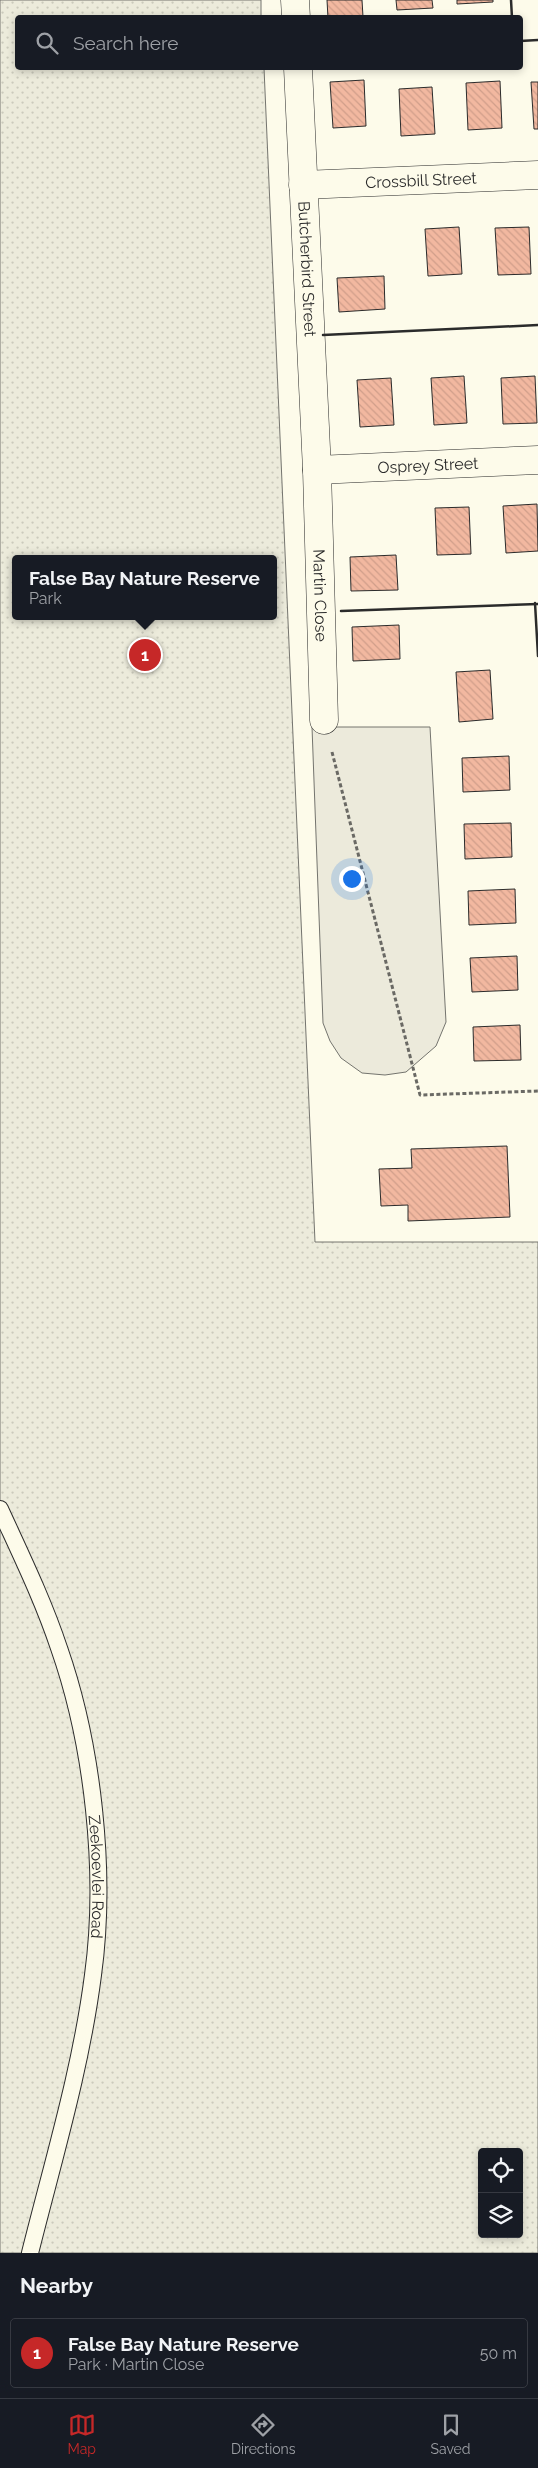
<!DOCTYPE html>
<html lang="en">
<head>
<meta charset="utf-8">
<style>
	body { margin:0; font-family:Raleway,sans-serif; background:#242831; color:#f1f3f6 }
	.controls { position:absolute; right:15px; bottom:15px; display:grid; overflow:hidden; border-radius:5px; box-shadow:0 2px 8px #0003 }
	.controls button { width:45px; height:45px; display:grid; place-items:center; padding:0; border:0; border-bottom:1px solid #363941; background:#171b24; color:#f1f3f6; font:25px sans-serif }
	.you { position:absolute; left:351px; top:878px; width:18px; height:18px; margin:-12px; border:4px solid #fff; border-radius:50%; background:#1a73e8; box-shadow:0 0 0 8px #1a73e833 }
	.badge { display:grid; place-items:center; width:32px; height:32px; border-radius:50%; background:#c62828; color:#fff; font-size:16px; font-weight:700 }
	.pin { position:absolute; translate:-50% -50%; border:2px solid #fff; box-shadow:0 1px 5px #0006 }
	.popup { position:absolute; left:12px; top:555px; width:265px; height:65px; box-sizing:border-box; display:grid; place-content:center; border-radius:5px; background:#171b24; filter:drop-shadow(0 1px 4px #0005); font-size:16px; white-space:nowrap; color:#9ea1a6 }
	.popup b { font-size:19px; color:#f1f3f6 }
	.popup::after { content:''; position:absolute; left:50%; top:100%; margin-left:-10px; border:10px solid transparent; border-top-color:#171b24 }
	.list { margin:0; padding:0; list-style:none }
	h2 { display:flex; justify-content:space-between; align-items:center; height:65px; margin:0; padding:0 20px; font-size:21px }
	h2 small { font-size:16px; font-weight:400; color:#9ea1a6 }
	.list li { display:grid; grid-template-columns:32px 1fr auto; gap:15px; align-items:center; box-sizing:border-box; height:70px; margin:0 10px 10px; padding:0 10px; border:1px solid #363941; border-radius:5px }
	.list b { display:block; font-size:19px; white-space:nowrap }
	.list p { margin:0; font-size:16px; white-space:nowrap; color:#9ea1a6 }
	.list em { font-size:16px; font-style:normal; color:#9ea1a6 }
	.icon { flex:none; width:28px; height:28px; fill:none; stroke:currentColor; stroke-width:2; stroke-linecap:round; stroke-linejoin:round }
	.map { position:relative; flex:none; width:538px; height:2253px; overflow:hidden }
	.search { position:absolute; background:#171b24; box-shadow:0 2px 8px #0003; left:15px; right:15px; top:15px; height:55px; display:flex; align-items:center; gap:12px; box-sizing:border-box; padding:0 18px; border-radius:5px; color:#9ea1a6; font-size:19px }
	.sheet { height:145px; background:#171b24 }
	nav { display:flex; justify-content:space-around; align-items:center; box-sizing:border-box; height:70px; border-top:1px solid #363941; background:#171b24; font-size:14px; color:#9ea1a6 }
	nav a { display:grid; justify-items:center; gap:2px }
	nav .on { color:#c62828 }
	.map>svg:first-child { display:block }
	.green { fill:url(#green-dots); stroke:#74746e; fill-rule:evenodd }
	.parking { fill:#eceadb; stroke:#74746e }
	.building { fill:url(#building-back-hatch); stroke:#2b2b2b }
	.lines { fill:none; stroke-linecap:round; stroke-linejoin:round }
	.lane-casing { stroke:#2b2b2b; stroke-width:18 }
	.street-casing { stroke:#2b2b2b; stroke-width:29 }
	.path { stroke:#6a6964; stroke-width:3; stroke-dasharray:4 2.5; stroke-linecap:butt }
	.lane { stroke:#fdfbea; stroke-width:16 }
	.street { stroke:#fdfbea; stroke-width:28 }
	.wall { stroke:#2b2b2b; stroke-width:2.5 }
	.labels { text-anchor:middle; stroke-width:4; stroke-linejoin:round; paint-order:stroke }
	.street-label { font-size:16px; fill:#2b2b2b; stroke:#fdfbea }
</style>
</head>
<body>
<div class="map">
<svg width="538" height="2253" viewBox="0 0 538 2253">
	<defs>
		<pattern id="green-dots" width="8" height="8" patternUnits="userSpaceOnUse" patternTransform="scale(1.25)"><rect width="8" height="8" fill="#ecebdb"/><path d="M2 2h.1M6 6h.1" fill="none" stroke="#cbcabc" stroke-width="1.8" stroke-linecap="round"/></pattern>
		<pattern id="building-back-hatch" width="6" height="6" patternUnits="userSpaceOnUse" patternTransform="scale(1.25)"><rect width="6" height="6" fill="#f2b8a0"/><path d="M-1 5l2 2M0 0l6 6M5-1l2 2" fill="none" stroke="#d09e8a"/></pattern>
	</defs>
	<rect width="100%" height="100%" fill="#fdfbea"/>
	<path class="green" d="M0,0H261V17L18,18V68H264L315,1242H538V2253H0ZM16,559H274V616H16ZM482,2152H519V2234H482Z"/>
	<path class="parking" d="M312,727H430L446,1022L436,1046L406,1072L385,1075L362,1073L341,1058L330,1041L323,1023Z"/>
	<g class="building">
		<path d="M327,0H362L363,17L328,18Z"/>
		<path d="M396,0H432L433,8L397,10Z"/>
		<path d="M457,0H493V2L457,4Z"/>
		<path d="M364,80L366,126L333,128L330,82Z"/>
		<path d="M500,81L502,128L468,130L466,83Z"/>
		<path d="M531,82H538V129H534Z"/>
		<path d="M432,87L435,134L401,136L399,89Z"/>
		<path d="M459,227L462,274L428,276L425,229Z"/>
		<path d="M529,227L531,274L498,275L495,228Z"/>
		<path d="M384,276L385,309L339,312L337,278Z"/>
		<path d="M464,376L467,423L434,425L431,378Z"/>
		<path d="M535,376L537,423L503,424L501,378Z"/>
		<path d="M391,378L394,425L360,427L357,380Z"/>
		<path d="M537,504L538,551L506,553L503,506Z"/>
		<path d="M469,507L471,554L437,555L435,508Z"/>
		<path d="M396,555L398,590L351,591L350,557Z"/>
		<path d="M399,625L400,659L353,661L352,627Z"/>
		<path d="M490,670L493,719L459,722L456,672Z"/>
		<path d="M509,756L510,790L463,792L462,758Z"/>
		<path d="M511,823L512,857L465,859L464,824Z"/>
		<path d="M515,889L516,923L469,925L468,891Z"/>
		<path d="M517,956L518,990L472,992L470,958Z"/>
		<path d="M520,1025L521,1060L474,1061L473,1027Z"/>
		<path d="M507,1146L510,1217L408,1221V1205L381,1206L379,1169L412,1168L411,1149Z"/>
	</g>
	<g class="lines">
		<defs>
			<g id="lane">
				<path id="s1" d="M0,1509C21,1555 43,1600 59,1648C93,1745 107,1873 93,1975C81,2069 53,2161 30,2253"/>
			</g>
			<g id="street">
				<path d="M295,0L296,18"/>
				<path id="s2" d="M298,68L317,470L324,720"/>
				<path id="s3" d="M303,185L538,175"/>
				<path id="s4" d="M317,470L538,460"/>
			</g>
		</defs>
		<use href="#lane" class="lane-casing"/>
		<use href="#street" class="street-casing"/>
		<path class="path" d="M332,752L420,1095L538,1091"/>
		<use href="#lane" class="lane"/>
		<use href="#street" class="street"/>
		<g class="wall">
			<path d="M511,0L512,18"/>
			<path d="M520,41L538,40"/>
			<path d="M323,335L538,325"/>
			<path d="M535,603L538,656"/>
			<path d="M341,611L538,604"/>
		</g>
	</g>
	<g class="labels">
		<g class="street-label">
			<text dy="6" stroke="none"><textPath href="#s3" startOffset="118">Crossbill Street</textPath></text>
			<text dy="6" stroke="none"><textPath href="#s2" startOffset="201">Butcherbird Street</textPath></text>
			<text dy="6" stroke="none"><textPath href="#s4" startOffset="111">Osprey Street</textPath></text>
			<text dy="6" stroke="none"><textPath href="#s2" startOffset="528">Martin Close</textPath></text>
			<text dy="6" stroke="none"><textPath href="#s1" startOffset="384">Zeekoevlei Road</textPath></text>
		</g>
	</g>
</svg>
<div class="controls">
<button><svg class="icon" aria-label="locate" viewBox="0 0 24 24"><circle cx="12" cy="12" r="6"/><path d="M12 2v4M12 18v4M2 12h4M18 12h4"/></svg></button>
<button><svg class="icon" aria-label="layers" viewBox="0 0 24 24"><path d="M12 4l9 5-9 5-9-5zM3 14l9 5 9-5"/></svg></button>
</div>
<div class="you"></div>
<div class="pin badge" style="left:145px;top:655px">1</div>
<div class="popup"><b>False Bay Nature Reserve</b>Park</div>
<div class="search"><svg class="icon" aria-label="search" viewBox="0 0 24 24"><circle cx="10" cy="10" r="6"/><path d="M15 15l6 6"/></svg>Search here</div>
</div>
<section class="sheet">
<h2>Nearby<small></small></h2>
<ul class="list">
<li><span class="badge">1</span><div><b>False Bay Nature Reserve</b><p>Park · Martin Close</p></div><em>50 m</em></li>
</ul>
</section>
<nav>
<a class="on"><svg class="icon" aria-label="map" viewBox="0 0 24 24"><path d="M3 6l6-2 6 2 6-2v14l-6 2-6-2-6 2zM9 4v14M15 6v14"/></svg>Map</a>
<a><svg class="icon" aria-label="directions" viewBox="0 0 24 24"><path d="M12 3l9 9-9 9-9-9zM9 14v-3h6M13 9l2 2-2 2"/></svg>Directions</a>
<a><svg class="icon" aria-label="saved" viewBox="0 0 24 24"><path d="M7 4h10v16l-5-4-5 4z"/></svg>Saved</a>
</nav>
</body>
</html>
